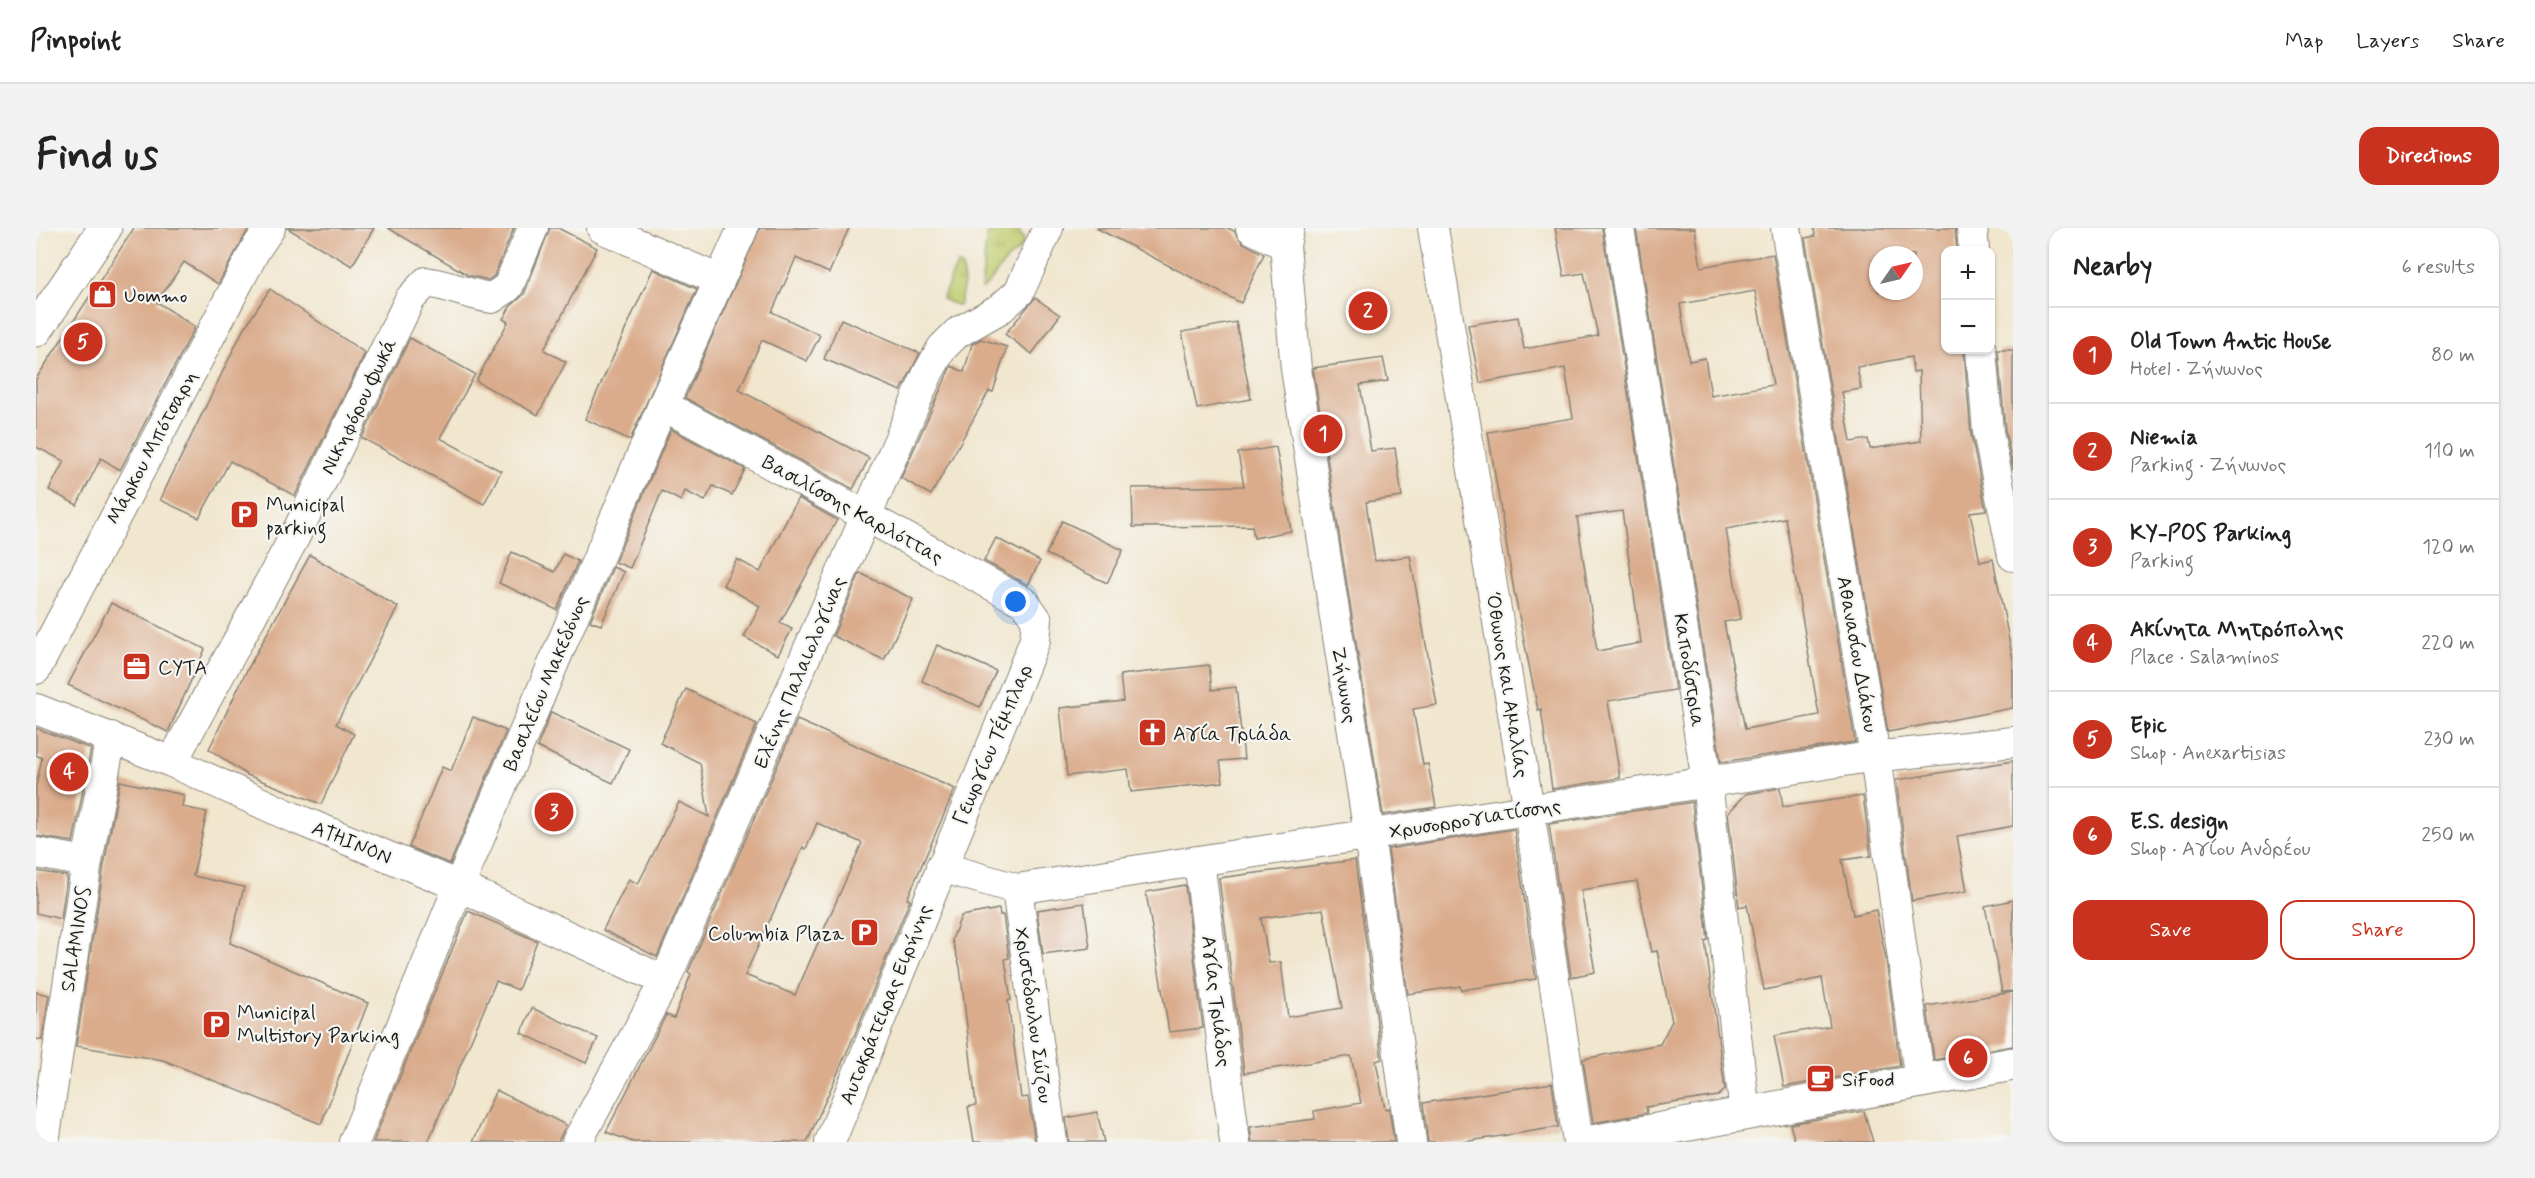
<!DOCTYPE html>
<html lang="en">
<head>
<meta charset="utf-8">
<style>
	body { margin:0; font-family:Mynerve,sans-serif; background:#f2f2f2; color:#222 }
	.controls { position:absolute; right:18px; top:18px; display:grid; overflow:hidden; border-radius:12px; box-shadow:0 2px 4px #0004 }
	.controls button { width:54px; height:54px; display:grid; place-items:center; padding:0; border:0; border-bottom:2px solid #e0e0e0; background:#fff; color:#222; font:30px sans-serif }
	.compass { position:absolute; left:1833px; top:18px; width:54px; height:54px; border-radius:50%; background:#fff; box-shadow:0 2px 4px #0004; rotate:56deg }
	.you { position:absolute; left:980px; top:374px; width:21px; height:21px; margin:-15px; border:4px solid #fff; border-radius:50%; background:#1a73e8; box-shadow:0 0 0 9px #1a73e833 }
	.badge { display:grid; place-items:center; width:39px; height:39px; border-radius:50%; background:#c8321e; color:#fff; font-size:20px; font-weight:700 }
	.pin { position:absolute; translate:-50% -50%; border:3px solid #fff; box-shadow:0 2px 6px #0006 }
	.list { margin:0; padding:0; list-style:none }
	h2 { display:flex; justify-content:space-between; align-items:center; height:78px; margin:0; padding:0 24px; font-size:26px }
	h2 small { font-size:20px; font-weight:400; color:#767676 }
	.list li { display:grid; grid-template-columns:39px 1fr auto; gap:18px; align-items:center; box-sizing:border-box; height:96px; padding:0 24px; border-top:2px solid #e0e0e0 }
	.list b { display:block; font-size:22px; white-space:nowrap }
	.list p { margin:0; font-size:20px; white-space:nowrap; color:#767676 }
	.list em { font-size:20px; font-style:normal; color:#767676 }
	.actions { display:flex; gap:12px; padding:18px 24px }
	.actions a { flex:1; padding:14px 0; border:2px solid #c8321e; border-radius:18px; text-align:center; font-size:21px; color:#c8321e }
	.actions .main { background:#c8321e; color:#fff }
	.map { position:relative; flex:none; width:1977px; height:914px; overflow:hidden; border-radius:18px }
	header { display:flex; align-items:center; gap:36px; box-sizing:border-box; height:84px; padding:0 30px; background:#fff; border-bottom:2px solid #e0e0e0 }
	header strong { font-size:28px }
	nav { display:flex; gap:33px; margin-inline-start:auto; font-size:21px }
	.intro { display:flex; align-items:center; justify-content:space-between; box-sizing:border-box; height:144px; padding:0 36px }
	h1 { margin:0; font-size:42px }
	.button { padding:15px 27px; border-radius:18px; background:#c8321e; color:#fff; font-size:21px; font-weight:700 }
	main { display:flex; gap:36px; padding:0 36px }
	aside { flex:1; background:#fff; border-radius:18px; box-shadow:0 2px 4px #0004 }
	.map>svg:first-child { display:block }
	.grass { fill:url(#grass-tufts); stroke:#6e7445; stroke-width:1.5 }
	.building { fill:#daac8c; fill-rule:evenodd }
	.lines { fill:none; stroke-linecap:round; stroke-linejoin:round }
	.minor-casing { stroke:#868175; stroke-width:32 }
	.tertiary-casing { stroke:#868175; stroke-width:35 }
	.minor { stroke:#fff; stroke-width:30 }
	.tertiary { stroke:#fff; stroke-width:33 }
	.labels { text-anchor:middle; stroke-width:4.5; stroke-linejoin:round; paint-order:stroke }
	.poi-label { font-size:20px; fill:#1c1c1c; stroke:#f6f6f2; text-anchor:start }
	.street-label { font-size:20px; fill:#1c1c1c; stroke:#f6f6f2 }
</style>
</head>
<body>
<header>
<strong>Pinpoint</strong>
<nav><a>Map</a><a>Layers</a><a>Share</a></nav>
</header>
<div class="intro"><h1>Find us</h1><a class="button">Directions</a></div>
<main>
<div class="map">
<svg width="1977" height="914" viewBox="0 0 1977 914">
	<defs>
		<pattern id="grass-tufts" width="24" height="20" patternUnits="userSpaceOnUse" patternTransform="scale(1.5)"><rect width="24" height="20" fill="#bfcc6e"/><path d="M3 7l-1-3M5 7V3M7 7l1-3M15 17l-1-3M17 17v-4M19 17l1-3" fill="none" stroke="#a4af5f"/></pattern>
	</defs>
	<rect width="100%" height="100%" fill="#f6f6f2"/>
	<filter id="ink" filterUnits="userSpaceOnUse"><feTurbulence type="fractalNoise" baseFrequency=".0167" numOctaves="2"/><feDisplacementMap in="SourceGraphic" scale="12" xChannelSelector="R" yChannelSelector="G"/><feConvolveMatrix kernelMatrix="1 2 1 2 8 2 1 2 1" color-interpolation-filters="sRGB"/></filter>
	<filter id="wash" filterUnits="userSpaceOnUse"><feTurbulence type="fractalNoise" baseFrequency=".008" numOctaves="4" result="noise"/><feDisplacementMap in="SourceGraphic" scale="24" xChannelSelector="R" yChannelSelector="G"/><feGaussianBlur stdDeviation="1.35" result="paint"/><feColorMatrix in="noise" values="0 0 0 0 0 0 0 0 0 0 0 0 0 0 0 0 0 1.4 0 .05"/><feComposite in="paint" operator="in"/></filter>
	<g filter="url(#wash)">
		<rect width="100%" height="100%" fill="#f1e6ce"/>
		<g class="grass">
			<path d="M961,0H981L988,12C984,23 979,25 970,33C961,42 957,54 945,62L951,7Z"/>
			<path d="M921,36L926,39L928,55L923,78L906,71Z"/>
		</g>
		<g id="blocks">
			<g class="building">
				<path d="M98,0H213L182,56L148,34L121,74L159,99L84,242L65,230L41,277L13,262L28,233L0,219V151Z"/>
				<path d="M251,0H338L316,38Z"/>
				<path d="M352,0H478L458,48L452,52L432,47Z"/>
				<path d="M514,0H522L561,20L508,122L530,134L502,187L440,153L472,94L467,91L474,79L488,66Z"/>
				<path d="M724,0H813L793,45L760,30L736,84L784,107L771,133L726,112L703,162L833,230L817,261L649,170Z"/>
				<path d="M1060,0H1192L1198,3L1207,15L1228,26L1205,75Z"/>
				<path d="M1519,0H1566L1639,462L1572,473L1584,550L1516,561L1505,481L1502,482L1478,363L1452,204L1537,190L1529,140L1444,155L1432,97L1482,89L1488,121L1562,108L1548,45L1528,48ZM1586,283L1605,415L1561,423L1541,289Z"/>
				<path d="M1600,0H1659L1665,39L1737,26L1819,514L1685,534ZM1719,63L1737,157L1675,168L1669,130L1653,133L1644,76ZM1749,290L1783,487L1709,501L1688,394L1705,391L1690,301Z"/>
				<path d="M1778,0H1919L1921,22H1910V122H1928L1935,206L1950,282L1934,284L1944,334L1957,331L1977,432V480L1852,504L1769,10L1779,8ZM1842,27H1878V63H1842ZM1875,129L1877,144L1883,143L1885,213L1834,221L1832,211L1815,214L1806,164L1825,161L1821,139Z"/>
				<path d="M617,41L661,61L594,212L549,191Z"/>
				<path d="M234,61L329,125L259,268L194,233L163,290L124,272L207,102Z"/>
				<path d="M999,70L1024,87L996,126L969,106Z"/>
				<path d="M805,91L884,125L865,163L788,131Z"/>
				<path d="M1200,94L1215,171L1161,181L1146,104Z"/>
				<path d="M374,110L439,146L404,210L465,243L448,276L326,210Z"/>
				<path d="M945,111L971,119L957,164L953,163L895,267L865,250L915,138L928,144L936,116Z"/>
				<path d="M1962,122H1977V241L1969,202Z"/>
				<path d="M1347,130L1352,153L1324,157L1335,223L1359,220L1366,269L1330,274L1339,333L1374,328L1401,477L1377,481L1387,537L1392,536L1400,579L1347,587L1277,140Z"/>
				<path d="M635,201L709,241L696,267L677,258L669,273L649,263L645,273L626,263L594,340L579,334Z"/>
				<path d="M1240,219L1255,303L1218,310L1216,298L1097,299L1096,260L1208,258L1202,225Z"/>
				<path d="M762,270L801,292L744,395L756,401L742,427L708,409L724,378L687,357L701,331L724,344Z"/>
				<path d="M1026,293L1087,322L1071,355L1010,326Z"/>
				<path d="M960,310L1004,333L992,357L948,333Z"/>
				<path d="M476,324L519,344L527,326L542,333L521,382L463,355Z"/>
				<path d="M274,327L362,379L300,496L318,506L285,576L211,547L173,521L209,446Z"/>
				<path d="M577,339L588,344L565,397L554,393Z"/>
				<path d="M824,345L877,371L848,432L797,408Z"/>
				<path d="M75,375L169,421L132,504L32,457Z"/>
				<path d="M901,417L960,443L944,479L886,453Z"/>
				<path d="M1173,437L1176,462L1200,459L1208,531L1184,533L1187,554L1095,564L1092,541L1031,548L1024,480L1087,473L1084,447Z"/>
				<path d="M650,461L721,496L621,729L567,702L593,651L602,656L643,574L673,589L664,535L624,515Z"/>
				<path d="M515,484L593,521L577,555L501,519Z"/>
				<path d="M437,489L470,503L414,636L373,619L406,539L415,543Z"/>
				<path d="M761,492L919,561L871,671L874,672L819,806L771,914H597L570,904L630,787L638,790L655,746L652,744ZM781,595L826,615L759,767L709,747L767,619L770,621Z"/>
				<path d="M0,500L55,521L37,614L0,608V558L6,530L0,527Z"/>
				<path d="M1977,533V598L1921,608L1931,663L1876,673L1860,552Z"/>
				<path d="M84,553L148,567L146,579L171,584L157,648L208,659L194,715L332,775L285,896L127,832L40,818L68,637Z"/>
				<path d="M1744,560L1747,579L1827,568L1835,628L1806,632L1817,687L1840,682L1850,731L1864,838L1748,859L1738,808L1794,798L1786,750L1728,762L1711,677L1703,679L1692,585L1710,566Z"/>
				<path d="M1656,574L1672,712L1669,713L1689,862L1682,868L1610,879L1611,885L1557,895L1547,831L1624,816L1636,793L1621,723L1616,724L1601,653L1545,662L1559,744L1535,749L1513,596Z"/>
				<path d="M1478,601L1500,751L1425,762L1424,758L1372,766L1352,621Z"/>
				<path d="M1319,632L1346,831L1340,833L1349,881L1353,880L1358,914H1216L1214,899L1279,891L1278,883L1325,875L1315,828L1208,845L1183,650ZM1287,681L1306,780L1252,789L1245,734L1233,735L1225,690Z"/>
				<path d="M0,643L31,648L25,691L0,685Z"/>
				<path d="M1149,657L1167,800L1133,804L1110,664Z"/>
				<path d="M1977,672V763L1966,764L1949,678Z"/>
				<path d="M1048,675L1054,720L1007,726L1001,682Z"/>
				<path d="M963,681L964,687H967L973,730L969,731L975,772L972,773L985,870L992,869L999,914H938L932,879L940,877L924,739L916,712L925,688Z"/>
				<path d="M432,683L501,713L482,762L460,753L392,914H337Z"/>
				<path d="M0,764L13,767L6,812L0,811Z"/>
				<path d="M1977,764V818L1898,832L1891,778Z"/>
				<path d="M496,780L562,810L550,835L485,805Z"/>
				<path d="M1516,855L1522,899L1427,914H1392L1387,875Z"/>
				<path d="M460,862L530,897L522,914H437Z"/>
				<path d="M1828,883L1837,914H1759L1754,896Z"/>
				<path d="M1061,884L1068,914H1033L1030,890Z"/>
			</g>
		</g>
	</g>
	<g filter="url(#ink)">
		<use href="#blocks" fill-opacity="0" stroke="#868175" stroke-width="1.5"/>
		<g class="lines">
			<defs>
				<g id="minor">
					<path d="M566,0L683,52"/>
					<path d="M1215,0L1249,17"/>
					<path d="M1253,0L1249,17L1260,141L1333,606L1375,914"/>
					<path d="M1397,0L1493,582L1542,914"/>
					<path d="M1583,0L1671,554L1709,886"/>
					<path d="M1750,0L1839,528L1884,854"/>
					<path d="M1936,0L1938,22"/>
					<path d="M1945,122L1952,204L1977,328"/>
					<path d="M627,177L989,375L1001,392L999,412L794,914"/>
					<path d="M0,441L219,22L234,0"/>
					<path d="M0,481L136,534L256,589L423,658L629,753"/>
					<path d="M136,534L259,308L374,71L390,54C413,57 433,67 456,70L472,59L497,0"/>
					<path d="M0,625L51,634"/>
					<path d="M1163,633L1199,914"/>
					<path d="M905,639L981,661L1827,530L1977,514"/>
					<path d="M981,661L1016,914"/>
					<path d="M8,914L51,634L75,509"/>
					<path d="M318,914L423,658L627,177L707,0"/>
					<path d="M541,914L629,753L892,145L906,120L921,105L965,80L983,64L1012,0"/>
				</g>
				<g id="tertiary">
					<path d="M0,102L69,0"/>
					<path d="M1556,914L1977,836"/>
				</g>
			</defs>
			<use href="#minor" class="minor-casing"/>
			<use href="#tertiary" class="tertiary-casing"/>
			<use href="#minor" class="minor"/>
			<use href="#tertiary" class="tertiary"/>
		</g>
	</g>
	<defs>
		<symbol id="shop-square" viewBox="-11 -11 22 22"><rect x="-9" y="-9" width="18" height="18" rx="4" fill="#c8321e" stroke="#f6f6f2"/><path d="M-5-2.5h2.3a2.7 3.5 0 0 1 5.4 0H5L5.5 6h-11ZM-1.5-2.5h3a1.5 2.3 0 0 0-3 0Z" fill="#fff"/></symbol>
		<symbol id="parking-square" viewBox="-11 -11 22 22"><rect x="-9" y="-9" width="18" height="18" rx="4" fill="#c8321e" stroke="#f6f6f2"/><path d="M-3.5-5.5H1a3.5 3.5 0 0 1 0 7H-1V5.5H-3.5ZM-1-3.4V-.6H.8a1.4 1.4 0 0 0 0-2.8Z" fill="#fff"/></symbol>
		<symbol id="office-square" viewBox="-11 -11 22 22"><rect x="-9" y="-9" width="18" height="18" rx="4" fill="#c8321e" stroke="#f6f6f2"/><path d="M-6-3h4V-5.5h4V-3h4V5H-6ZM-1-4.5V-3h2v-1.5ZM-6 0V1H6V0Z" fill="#fff"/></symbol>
		<symbol id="church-square" viewBox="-11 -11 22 22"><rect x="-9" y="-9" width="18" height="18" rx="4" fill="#c8321e" stroke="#f6f6f2"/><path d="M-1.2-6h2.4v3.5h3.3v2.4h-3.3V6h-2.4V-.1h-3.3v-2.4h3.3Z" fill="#fff"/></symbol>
		<symbol id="cafe-square" viewBox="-11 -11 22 22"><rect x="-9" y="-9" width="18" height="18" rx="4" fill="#c8321e" stroke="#f6f6f2"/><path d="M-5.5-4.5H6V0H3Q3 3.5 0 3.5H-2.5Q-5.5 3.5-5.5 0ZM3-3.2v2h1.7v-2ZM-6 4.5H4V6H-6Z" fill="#fff"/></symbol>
	</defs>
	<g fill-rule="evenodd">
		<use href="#shop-square" x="50" y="50" width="33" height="33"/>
		<use href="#parking-square" x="192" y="270" width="33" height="33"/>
		<use href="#office-square" x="84" y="422" width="33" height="33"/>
		<use href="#church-square" x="1100" y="488" width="33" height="33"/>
		<use href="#parking-square" x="812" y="688" width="33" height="33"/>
		<use href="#parking-square" x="164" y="780" width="33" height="33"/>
		<use href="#cafe-square" x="1768" y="834" width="33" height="33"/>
	</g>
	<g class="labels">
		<g class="poi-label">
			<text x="88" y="74">Uommo</text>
			<text x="230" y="283">Municipal<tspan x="230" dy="23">parking</tspan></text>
			<text x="122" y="446">CYTA</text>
			<text x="1137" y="512">Αγία Τριάδα</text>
			<text x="808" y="712" text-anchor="end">Columbia Plaza</text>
			<text x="201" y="791">Municipal<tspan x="201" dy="23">Multistory Parking</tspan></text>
			<text x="1806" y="858">SiFood</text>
		</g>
		<g class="street-label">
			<text transform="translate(322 178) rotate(-64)" y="7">Νικηφόρου Φωκά</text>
			<text transform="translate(115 219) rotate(-62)" y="7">Μάρκου Μπότσαρη</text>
			<text transform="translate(817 281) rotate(29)" y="7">Βασιλίσσης Καρλόττας</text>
			<text transform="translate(1822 426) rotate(80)" y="7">Αθανασίου Διάκου</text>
			<text transform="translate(1654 442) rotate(81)" y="7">Καποδίστρια</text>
			<text transform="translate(763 444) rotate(-67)" y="7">Ελένης Παλαιολογίνας</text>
			<text transform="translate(509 455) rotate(-67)" y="7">Βασιλείου Μακεδόνος</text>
			<text transform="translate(1309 457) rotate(81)" y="7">Ζήνωνος</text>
			<text transform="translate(1472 457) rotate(81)" y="7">Όθωνος και Αμαλίας</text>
			<text transform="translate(956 516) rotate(-67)" y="7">Γεωργίου Τέμπλαρ</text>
			<text transform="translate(1439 590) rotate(-9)" y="7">Χρυσορρογιατίσσης</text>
			<text transform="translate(316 614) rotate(22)" y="7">ATHINON</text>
			<text transform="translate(39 711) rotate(-81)" y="7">SALAMINOS</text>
			<text transform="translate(1181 773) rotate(83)" y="7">Αγίας Τριάδος</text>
			<text transform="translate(849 776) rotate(-68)" y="7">Αυτοκράτειρας Ειρήνης</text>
			<text transform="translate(998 787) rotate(82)" y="7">Χριστόδουλου Σώζου</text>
		</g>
	</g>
</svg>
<div class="controls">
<button>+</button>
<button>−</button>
</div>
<svg class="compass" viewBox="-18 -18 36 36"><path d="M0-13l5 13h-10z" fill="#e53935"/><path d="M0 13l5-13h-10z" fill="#767676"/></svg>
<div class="you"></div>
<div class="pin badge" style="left:1287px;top:206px">1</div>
<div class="pin badge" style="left:1332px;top:83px">2</div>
<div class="pin badge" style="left:518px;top:584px">3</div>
<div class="pin badge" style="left:33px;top:544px">4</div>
<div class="pin badge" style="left:47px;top:114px">5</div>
<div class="pin badge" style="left:1932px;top:830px">6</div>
</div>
<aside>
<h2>Nearby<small>6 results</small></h2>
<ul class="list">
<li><span class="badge">1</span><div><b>Old Town Antic House</b><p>Hotel · Ζήνωνος</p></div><em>80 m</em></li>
<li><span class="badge">2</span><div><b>Niemia</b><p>Parking · Ζήνωνος</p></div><em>110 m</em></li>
<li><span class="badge">3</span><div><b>KY-POS Parking</b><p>Parking</p></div><em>120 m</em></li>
<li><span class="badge">4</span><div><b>Ακίνητα Μητρόπολης</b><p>Place · Salaminos</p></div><em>220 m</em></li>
<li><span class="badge">5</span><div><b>Epic</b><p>Shop · Anexartisias</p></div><em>230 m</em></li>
<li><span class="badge">6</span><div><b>E.S. design</b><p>Shop · Αγίου Ανδρέου</p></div><em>250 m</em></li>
</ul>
<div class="actions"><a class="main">Save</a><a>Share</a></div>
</aside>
</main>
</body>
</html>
